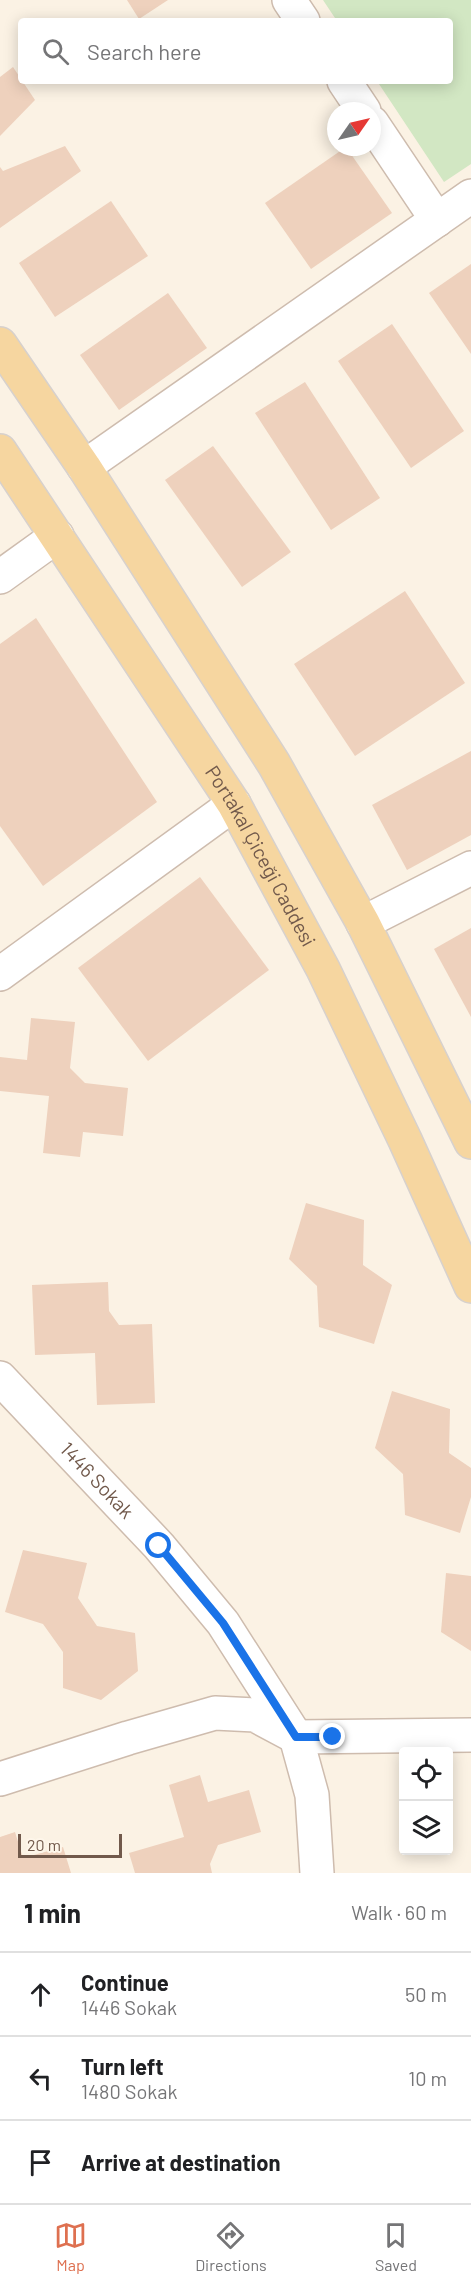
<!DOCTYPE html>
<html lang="en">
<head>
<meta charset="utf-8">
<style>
	body { margin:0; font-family:Barlow,sans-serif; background:#f2f2f2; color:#202124 }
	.controls { position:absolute; right:18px; bottom:18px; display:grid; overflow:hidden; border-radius:6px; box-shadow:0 3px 15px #0003 }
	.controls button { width:54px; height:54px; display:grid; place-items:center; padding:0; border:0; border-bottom:2px solid #e0e0e0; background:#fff; color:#202124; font:30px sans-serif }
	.compass { position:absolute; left:327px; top:102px; width:54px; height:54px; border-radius:50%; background:#fff; box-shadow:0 3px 15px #0003; rotate:56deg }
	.scale { position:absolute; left:18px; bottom:15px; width:104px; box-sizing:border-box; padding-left:6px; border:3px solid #71594b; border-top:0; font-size:16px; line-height:21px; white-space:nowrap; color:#71594b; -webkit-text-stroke:4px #fef6ea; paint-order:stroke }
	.stop { position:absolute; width:18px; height:18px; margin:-14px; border:4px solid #1a73e8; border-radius:50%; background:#fff }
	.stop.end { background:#1a73e8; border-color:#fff; box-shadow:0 2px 6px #0008 }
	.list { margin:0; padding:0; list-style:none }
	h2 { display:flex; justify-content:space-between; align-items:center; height:78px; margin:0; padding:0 24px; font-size:26px }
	h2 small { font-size:20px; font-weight:400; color:#757577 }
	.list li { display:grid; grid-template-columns:39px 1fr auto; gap:18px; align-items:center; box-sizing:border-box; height:84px; padding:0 24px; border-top:2px solid #e0e0e0 }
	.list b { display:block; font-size:22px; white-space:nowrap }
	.list p { margin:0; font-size:20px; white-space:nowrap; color:#757577 }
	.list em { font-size:20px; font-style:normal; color:#757577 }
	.icon { flex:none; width:33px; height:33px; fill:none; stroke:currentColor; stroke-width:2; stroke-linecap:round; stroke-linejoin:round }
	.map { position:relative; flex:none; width:471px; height:1873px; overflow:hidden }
	.search { position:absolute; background:#fff; box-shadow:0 3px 15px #0003; left:18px; right:18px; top:18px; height:66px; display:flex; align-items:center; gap:15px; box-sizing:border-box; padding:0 21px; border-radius:6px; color:#757577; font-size:22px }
	.sheet { height:330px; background:#fff }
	nav { display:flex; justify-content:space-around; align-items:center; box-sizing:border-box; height:84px; border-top:2px solid #e0e0e0; background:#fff; font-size:16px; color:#757577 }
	nav a { display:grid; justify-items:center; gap:3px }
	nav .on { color:#de7050 }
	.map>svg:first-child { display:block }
	.green { fill:#d2e7c3 }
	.building { fill:#eed1bd }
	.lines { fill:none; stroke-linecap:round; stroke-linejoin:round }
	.minor-casing { stroke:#cebcae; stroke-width:36 }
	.primary-casing { stroke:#d7d1cd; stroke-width:36 }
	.minor { stroke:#fff; stroke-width:33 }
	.primary { stroke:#f6d6a0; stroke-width:33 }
	.route { stroke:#1a73e8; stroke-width:8 }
	.labels { text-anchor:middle; stroke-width:5; stroke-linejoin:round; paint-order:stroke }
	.street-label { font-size:20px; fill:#71594b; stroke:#fef6ea }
</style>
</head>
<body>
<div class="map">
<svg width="471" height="1873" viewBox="0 0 471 1873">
	<rect width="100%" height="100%" fill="#fbf2e4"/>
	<path class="green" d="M323,0H471V164L444,182L377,81H450V21H337Z"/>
	<g class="building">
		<path d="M127,0H168L139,19Z"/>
		<path d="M13,67L35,100L0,136V77Z"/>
		<path d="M65,146L81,171L0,228V167L3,171Z"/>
		<path d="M346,147L392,213L311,269L265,203Z"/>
		<path d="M111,201L148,256L55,317L19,263Z"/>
		<path d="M471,264V354L429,293Z"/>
		<path d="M168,293L207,348L119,410L80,355Z"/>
		<path d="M392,324L464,431L411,468L338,361Z"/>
		<path d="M305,382L380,498L331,530L255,413Z"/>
		<path d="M213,446L291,552L242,587L165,480Z"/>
		<path d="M405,591L465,683L355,756L294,664Z"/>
		<path d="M36,618L157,802L43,886L0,826V644Z"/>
		<path d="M471,751V835L407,870L372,805Z"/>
		<path d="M200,877L269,970L148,1061L78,968Z"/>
		<path d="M471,928V1017L434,949Z"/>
		<path d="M31,1018L75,1022L70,1068L85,1083L128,1088L123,1136L83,1132L80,1157L43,1153L49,1096L0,1091V1057L27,1060Z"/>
		<path d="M306,1203L364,1220L363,1265L392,1285L374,1344L319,1327L317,1286L289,1259Z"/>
		<path d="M108,1282L109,1311L119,1325L152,1324L155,1403L97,1405L95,1353L35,1355L32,1285Z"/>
		<path d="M392,1391L450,1409L449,1453L471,1468V1497L460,1533L405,1515L403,1474L375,1448Z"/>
		<path d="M23,1550L87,1563L78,1598L97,1626L135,1633L138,1671L101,1700L63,1688V1652L43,1624L5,1612Z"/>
		<path d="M446,1573L471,1576V1651L441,1632Z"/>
		<path d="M200,1775L208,1802L249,1790L261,1832L218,1845L210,1864L212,1873H135L129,1853L184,1837L169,1785Z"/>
		<path d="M15,1832L23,1858L63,1847L71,1873H0V1837Z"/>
	</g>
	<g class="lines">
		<defs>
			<g id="minor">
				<path d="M289,0L303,21"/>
				<path d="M344,81L364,111"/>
				<path d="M372,123L437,220"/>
				<path d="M84,467L471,196"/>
				<path d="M0,577L57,536"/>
				<path d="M363,923L471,868"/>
				<path d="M0,974L234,804"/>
				<path id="s1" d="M0,1378L159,1546L223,1623L296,1737L312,1795L317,1873"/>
				<path d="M0,1779L128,1738L215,1713L255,1715L296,1737L471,1735"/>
			</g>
			<g id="primary">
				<path d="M0,344L84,467L274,764L363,923L471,1142"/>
				<path id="s2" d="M0,451L234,804L323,969L405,1140L471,1286"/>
			</g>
		</defs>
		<use href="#minor" class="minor-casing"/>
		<use href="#primary" class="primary-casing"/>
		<use href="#minor" class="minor"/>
		<use href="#primary" class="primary"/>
	</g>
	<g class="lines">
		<path class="route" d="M159,1546L223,1623L296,1737H333"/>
	</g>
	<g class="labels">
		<g class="street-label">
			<text dy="7" stroke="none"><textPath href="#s2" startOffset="482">Portakal Çiceği Caddesi</textPath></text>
			<text dy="7" stroke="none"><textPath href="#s1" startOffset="141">1446 Sokak</textPath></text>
		</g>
	</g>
</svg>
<div class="controls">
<button><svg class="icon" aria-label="locate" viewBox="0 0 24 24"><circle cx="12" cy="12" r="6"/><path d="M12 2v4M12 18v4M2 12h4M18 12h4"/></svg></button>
<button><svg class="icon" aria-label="layers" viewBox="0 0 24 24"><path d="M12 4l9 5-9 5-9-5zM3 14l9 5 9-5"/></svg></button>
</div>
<svg class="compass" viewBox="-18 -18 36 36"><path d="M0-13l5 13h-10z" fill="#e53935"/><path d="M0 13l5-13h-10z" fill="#757577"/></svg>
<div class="scale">20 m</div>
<div class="stop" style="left:159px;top:1546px"></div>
<div class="stop end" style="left:333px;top:1737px"></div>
<div class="search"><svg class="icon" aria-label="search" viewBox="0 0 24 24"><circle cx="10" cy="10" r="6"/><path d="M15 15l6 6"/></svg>Search here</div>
</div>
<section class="sheet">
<h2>1 min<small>Walk · 60 m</small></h2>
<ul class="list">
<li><svg class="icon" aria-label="ahead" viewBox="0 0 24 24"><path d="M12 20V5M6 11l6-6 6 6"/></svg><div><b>Continue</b><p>1446 Sokak</p></div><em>50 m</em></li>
<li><svg class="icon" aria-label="left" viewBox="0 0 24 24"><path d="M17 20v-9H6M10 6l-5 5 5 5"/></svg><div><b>Turn left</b><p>1480 Sokak</p></div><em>10 m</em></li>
<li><svg class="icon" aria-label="arrive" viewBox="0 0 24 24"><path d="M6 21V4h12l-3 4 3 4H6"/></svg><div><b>Arrive at destination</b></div></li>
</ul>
</section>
<nav>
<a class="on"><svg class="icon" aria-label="map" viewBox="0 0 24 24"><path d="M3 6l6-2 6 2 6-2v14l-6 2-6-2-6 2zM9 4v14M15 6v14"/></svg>Map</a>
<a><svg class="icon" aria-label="directions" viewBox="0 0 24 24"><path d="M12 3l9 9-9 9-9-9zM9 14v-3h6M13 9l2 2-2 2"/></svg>Directions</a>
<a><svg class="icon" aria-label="saved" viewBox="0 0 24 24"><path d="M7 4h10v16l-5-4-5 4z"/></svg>Saved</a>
</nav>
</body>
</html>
